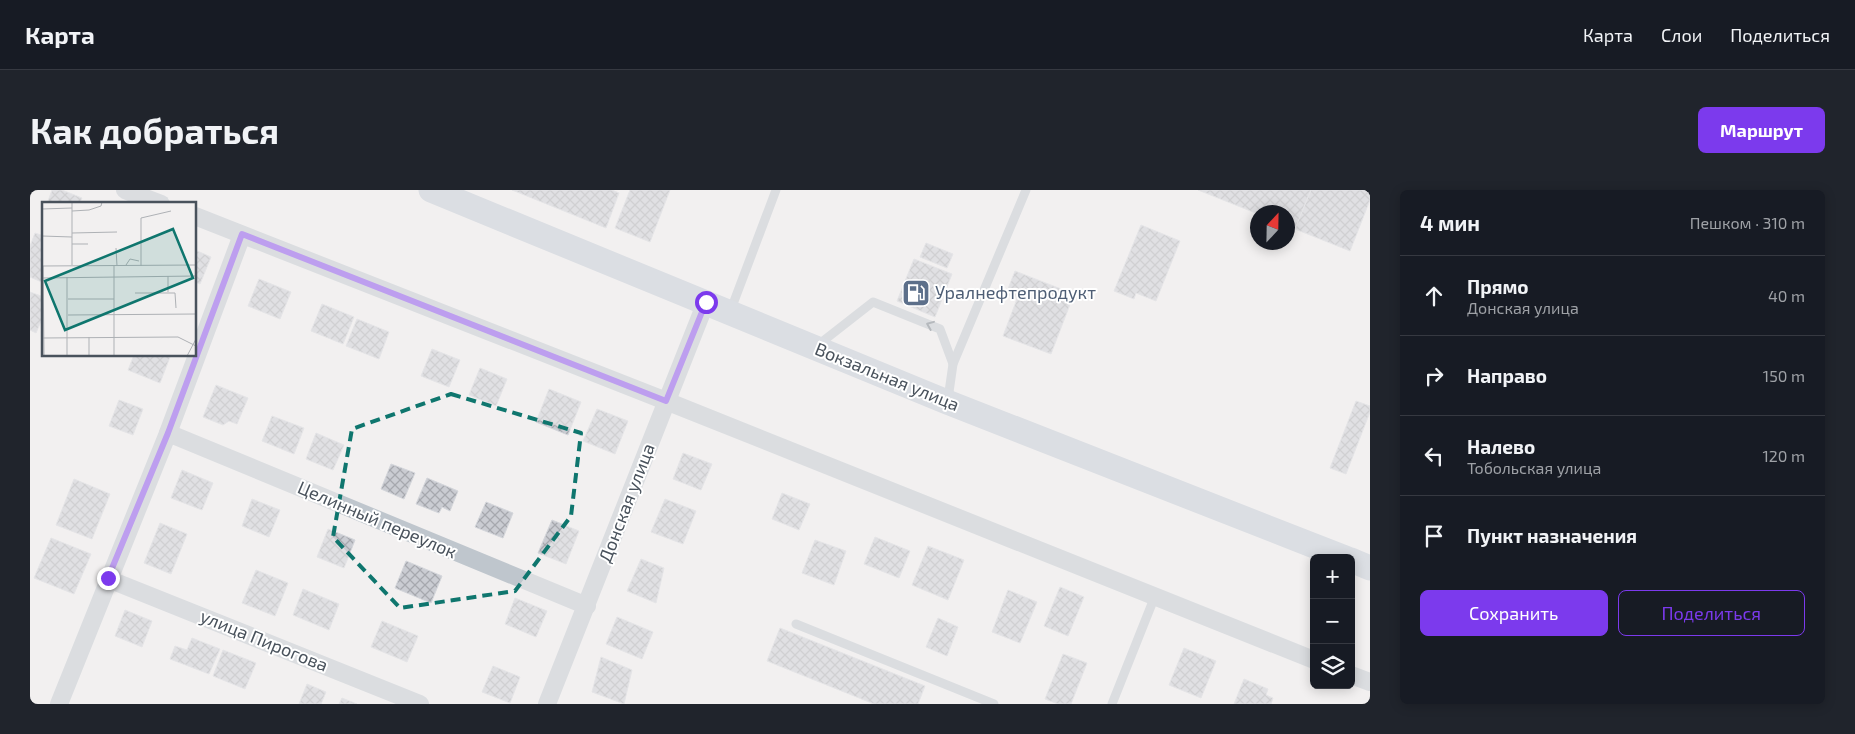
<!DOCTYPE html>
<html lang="ru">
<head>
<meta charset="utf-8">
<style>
	body { margin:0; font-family:"Exo 2",sans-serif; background:#20242c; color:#f1f3f6 }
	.controls { position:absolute; right:15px; bottom:15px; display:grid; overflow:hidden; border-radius:8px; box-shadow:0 2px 12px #0003 }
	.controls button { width:45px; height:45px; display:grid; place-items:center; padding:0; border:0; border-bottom:1px solid #363941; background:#171b24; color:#f1f3f6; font:25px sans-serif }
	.compass { position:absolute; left:1220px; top:15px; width:45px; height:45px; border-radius:50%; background:#171b24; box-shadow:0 2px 12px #0003; rotate:22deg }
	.stop { position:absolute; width:15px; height:15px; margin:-11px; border:4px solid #7c3aed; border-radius:50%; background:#fff }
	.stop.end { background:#7c3aed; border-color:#fff; box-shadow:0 1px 5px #0008 }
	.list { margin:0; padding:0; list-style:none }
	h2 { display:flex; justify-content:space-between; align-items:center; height:65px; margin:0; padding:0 20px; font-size:21px }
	h2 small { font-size:16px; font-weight:400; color:#9ea1a6 }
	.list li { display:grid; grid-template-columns:32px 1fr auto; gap:15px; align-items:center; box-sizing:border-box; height:80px; padding:0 20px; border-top:1px solid #363941 }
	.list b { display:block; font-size:19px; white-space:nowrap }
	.list p { margin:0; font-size:16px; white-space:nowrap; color:#9ea1a6 }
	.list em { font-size:16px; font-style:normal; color:#9ea1a6 }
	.actions { display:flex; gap:10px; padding:15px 20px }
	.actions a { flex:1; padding:11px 0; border:1px solid #7c3aed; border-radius:8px; text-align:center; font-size:18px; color:#7c3aed }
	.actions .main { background:#7c3aed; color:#fff }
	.icon { flex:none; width:28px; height:28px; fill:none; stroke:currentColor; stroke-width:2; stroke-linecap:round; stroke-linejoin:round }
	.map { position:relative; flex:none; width:1340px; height:514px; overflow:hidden; border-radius:8px }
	header { display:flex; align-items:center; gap:30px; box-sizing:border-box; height:70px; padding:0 25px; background:#171b24; border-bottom:1px solid #363941 }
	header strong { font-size:24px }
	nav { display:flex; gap:28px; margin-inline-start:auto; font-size:18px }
	.intro { display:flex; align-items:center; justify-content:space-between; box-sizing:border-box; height:120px; padding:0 30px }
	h1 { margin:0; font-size:35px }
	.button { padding:12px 22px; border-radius:8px; background:#7c3aed; color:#fff; font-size:18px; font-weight:700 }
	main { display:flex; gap:30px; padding:0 30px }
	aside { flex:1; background:#171b24; border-radius:8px; box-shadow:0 2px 12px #0003 }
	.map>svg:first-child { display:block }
	.building { fill:url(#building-cross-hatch); stroke:#d4d6db }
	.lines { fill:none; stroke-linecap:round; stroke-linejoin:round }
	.lane { stroke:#bfc6cd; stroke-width:9 }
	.street { stroke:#bfc6cd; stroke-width:18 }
	.secondary { stroke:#bfc7d2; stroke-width:25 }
	.oneway { stroke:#6c757e }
	.route { stroke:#7c3aed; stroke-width:6 }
	.marked { fill:none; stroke:#0f766e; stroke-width:4; stroke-dasharray:10 6; stroke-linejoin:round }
	.labels { text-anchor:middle; stroke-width:4; stroke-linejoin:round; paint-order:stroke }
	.service-label { font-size:18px; fill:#4e5e75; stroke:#fff; text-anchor:start }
	.street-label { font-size:18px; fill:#49525c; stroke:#fff }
	.inset-road { fill:none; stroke:#aeb1b5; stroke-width:1 }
	.view { fill:#0f766e; fill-opacity:0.15; stroke:#0f766e; stroke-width:2.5 }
	.inset-edge { fill:none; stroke:#49525c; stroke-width:2.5 }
</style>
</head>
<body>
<header>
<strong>Карта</strong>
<nav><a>Карта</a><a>Слои</a><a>Поделиться</a></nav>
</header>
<div class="intro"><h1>Как добраться</h1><a class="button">Маршрут</a></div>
<main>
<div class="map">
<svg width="1340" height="514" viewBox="0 0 1340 514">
	<defs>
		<pattern id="building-cross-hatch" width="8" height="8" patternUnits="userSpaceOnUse" patternTransform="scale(1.25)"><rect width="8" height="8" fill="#caccd2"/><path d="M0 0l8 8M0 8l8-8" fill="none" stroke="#a6a8ae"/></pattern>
	</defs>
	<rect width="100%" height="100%" fill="#f2f0f0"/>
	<g class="building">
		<path d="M22,0H32L52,8L49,14H17Z"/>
		<path d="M482,0H582L589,3L576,38Z"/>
		<path d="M600,0H640L620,52L585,38Z"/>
		<path d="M1168,0H1281L1265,39L1258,36V22H1228V24Z"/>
		<path d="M1281,0H1340V10L1320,61L1265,39Z"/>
		<path d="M1111,35L1150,51L1126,111L1106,103L1104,109L1084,101Z"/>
		<path d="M5,43L14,46V93L0,87V56Z"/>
		<path d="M896,53L923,64L917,78L890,67Z"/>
		<path d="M165,60L181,67L170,94L165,92Z"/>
		<path d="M884,69L922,84L905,127L867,111Z"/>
		<path d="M985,81L1044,104L1021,164L973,146L987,109L976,104Z"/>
		<path d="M229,89L261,102L250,129L218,116Z"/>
		<path d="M0,102L14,107V124L6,143L0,140Z"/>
		<path d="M292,114L324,127L313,154L281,141Z"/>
		<path d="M327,129L359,142L349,169L316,156Z"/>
		<path d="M402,159L430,170L419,197L391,186Z"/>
		<path d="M104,165H135L140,167L130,193L98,180Z"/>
		<path d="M450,178L477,189L466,216L439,205Z"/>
		<path d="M186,195L218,208L207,234L199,231L193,235L173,227Z"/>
		<path d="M519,199L551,212L538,245L506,232Z"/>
		<path d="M89,210L113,219L103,245L79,236Z"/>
		<path d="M1326,211L1340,216V222L1316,284L1300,278Z"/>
		<path d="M567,219L598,231L585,264L553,251Z"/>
		<path d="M242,226L274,238L264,264L232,251Z"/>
		<path d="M286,243L314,255L303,280L276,269Z"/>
		<path d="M653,263L682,274L671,300L643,289Z"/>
		<path d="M361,274L385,283L374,309L351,299Z"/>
		<path d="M152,280L183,293L172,320L141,308Z"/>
		<path d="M397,288L428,301L420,321L412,317L409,323L386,314Z"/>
		<path d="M44,289L80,304L62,349L26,335Z"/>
		<path d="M752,303L780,314L769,340L742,329Z"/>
		<path d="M222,309L250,320L239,347L212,336Z"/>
		<path d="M635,309L666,321L653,354L621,342Z"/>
		<path d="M456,312L483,323L473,348L445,337Z"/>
		<path d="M522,330L549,341L536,374L508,363Z"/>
		<path d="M130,333L157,344L141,384L114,373Z"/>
		<path d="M298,339L325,350L314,378L287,367Z"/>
		<path d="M845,347L880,361L869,388L834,374Z"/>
		<path d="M21,348L61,364L44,404L4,388Z"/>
		<path d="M785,350L816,361L804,395L772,383Z"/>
		<path d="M898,356L934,370L918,410L882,395Z"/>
		<path d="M611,369L634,378L626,413L597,401Z"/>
		<path d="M376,371L412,386L401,413L365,398Z"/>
		<path d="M226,380L258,393L245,426L212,413Z"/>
		<path d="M1030,397L1054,407L1038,446L1014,436Z"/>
		<path d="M273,399L309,414L299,440L263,425Z"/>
		<path d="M978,400L1007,412L990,453L962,442Z"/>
		<path d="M485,408L517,421L506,447L475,434Z"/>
		<path d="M95,420L122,431L112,457L85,446Z"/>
		<path d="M587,427L623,442L612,469L576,454Z"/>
		<path d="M908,428L928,437L917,466L896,457Z"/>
		<path d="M352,431L388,446L377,472L341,457Z"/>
		<path d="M750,438L895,496L888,514H844L737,471Z"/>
		<path d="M162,448L190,459L179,484L140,469L145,456L157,460Z"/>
		<path d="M1154,458L1186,471L1171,508L1139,495Z"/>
		<path d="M193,460L226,473L215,499L183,486Z"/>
		<path d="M1033,464L1057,473L1041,514H1028L1015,509Z"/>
		<path d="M571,467L602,480L594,514L562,502Z"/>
		<path d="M463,476L490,487L480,513L452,502Z"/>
		<path d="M1214,489L1238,499L1236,505L1243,508L1241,514H1204Z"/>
		<path d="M277,494L296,502L291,514H269Z"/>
		<path d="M312,508L327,514H309Z"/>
	</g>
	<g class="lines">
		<g class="lane">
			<path d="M700,122L746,0"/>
			<path d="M788,155L843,112L910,139L923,174"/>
			<path d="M918,209L923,174L996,0"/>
			<path d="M766,434L964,514"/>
			<path d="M1082,514L1125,406"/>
		</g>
		<g class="street">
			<path d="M95,0L131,14"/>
			<path d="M165,26L636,211L1284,470"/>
			<path d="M138,243L557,416"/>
			<path d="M78,389L390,514"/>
			<path d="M1321,485L1340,492"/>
			<path d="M29,514L138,243L212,45"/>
			<path d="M517,514L676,112"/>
		</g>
		<g class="secondary">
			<path d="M401,0L917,212L1315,368"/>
			<path d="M1321,370L1340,378"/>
		</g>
	</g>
	<defs><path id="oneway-chevron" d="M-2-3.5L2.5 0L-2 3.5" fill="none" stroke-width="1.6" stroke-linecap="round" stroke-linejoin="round" transform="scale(1.25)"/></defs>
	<use class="oneway" href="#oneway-chevron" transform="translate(900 135) rotate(-158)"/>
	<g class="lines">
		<path class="route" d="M78,388L138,243L212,44L636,211L676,112"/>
	</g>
	<path d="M0 0H1340V514H0ZM421,204L551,243L541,326L485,401L370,418L303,347L322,239Z" fill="#f2f0f0" fill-opacity=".55" fill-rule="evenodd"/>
	<path class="marked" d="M421,204L551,243L541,326L485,401L370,418L303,347L322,239Z"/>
	<defs>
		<symbol id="fuel-square" viewBox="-11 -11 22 22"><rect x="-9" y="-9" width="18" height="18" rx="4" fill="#5c6f8a" stroke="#fff"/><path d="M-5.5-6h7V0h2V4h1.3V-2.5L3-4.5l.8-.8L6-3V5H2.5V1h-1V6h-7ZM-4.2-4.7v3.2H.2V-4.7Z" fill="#fff"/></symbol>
	</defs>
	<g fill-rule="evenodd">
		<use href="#fuel-square" x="870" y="87" width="32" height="32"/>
	</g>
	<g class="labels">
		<g class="service-label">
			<text x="905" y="109">Уралнефтепродукт</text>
		</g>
		<g class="street-label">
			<text transform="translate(857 187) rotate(22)" y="6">Вокзальная улица</text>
			<text transform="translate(597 313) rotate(-69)" y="6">Донская улица</text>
			<text transform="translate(347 330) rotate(23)" y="6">Целинный переулок</text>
			<text transform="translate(234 451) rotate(22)" y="6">улица Пирогова</text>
		</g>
	</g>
	<g transform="translate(12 12)">
		<rect width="154" height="154" fill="#f2f0f0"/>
		<path class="inset-road" d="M0,7L30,6M30,9L47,8L59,4L60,0M30,31L75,30M0,34L30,35M30,42H46M74,46L75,64M30,63V0M84,63L88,57L97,59M0,64L154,63M1,64L2,154M72,64V154M99,64V16L129,9M126,74V90M0,76L154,74M93,91H133L134,106M26,97H72M26,113L154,112M0,136L136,135L154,144M25,154V75M47,154V135M145,154L154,137"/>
		<path class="view" d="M131,27L151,76L23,128L3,79Z"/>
		<rect width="154" height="154" class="inset-edge"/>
	</g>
</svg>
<div class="controls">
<button>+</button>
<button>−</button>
<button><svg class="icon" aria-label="layers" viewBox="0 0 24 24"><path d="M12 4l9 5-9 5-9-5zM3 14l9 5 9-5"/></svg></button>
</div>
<svg class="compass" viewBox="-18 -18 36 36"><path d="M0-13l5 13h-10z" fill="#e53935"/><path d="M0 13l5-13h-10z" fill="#9ea1a6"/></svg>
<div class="stop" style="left:676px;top:112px"></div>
<div class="stop end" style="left:78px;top:388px"></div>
</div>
<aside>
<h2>4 мин<small>Пешком · 310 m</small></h2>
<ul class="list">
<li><svg class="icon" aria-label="ahead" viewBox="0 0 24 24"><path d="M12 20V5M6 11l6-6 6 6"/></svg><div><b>Прямо</b><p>Донская улица</p></div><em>40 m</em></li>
<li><svg class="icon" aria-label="right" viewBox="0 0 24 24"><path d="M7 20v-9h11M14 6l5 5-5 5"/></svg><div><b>Направо</b></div><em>150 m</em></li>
<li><svg class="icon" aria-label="left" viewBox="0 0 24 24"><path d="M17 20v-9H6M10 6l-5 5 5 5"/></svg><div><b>Налево</b><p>Тобольская улица</p></div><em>120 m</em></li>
<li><svg class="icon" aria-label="arrive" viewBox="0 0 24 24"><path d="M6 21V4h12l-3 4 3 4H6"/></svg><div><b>Пункт назначения</b></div></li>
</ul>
<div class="actions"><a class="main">Сохранить</a><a>Поделиться</a></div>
</aside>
</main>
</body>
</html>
